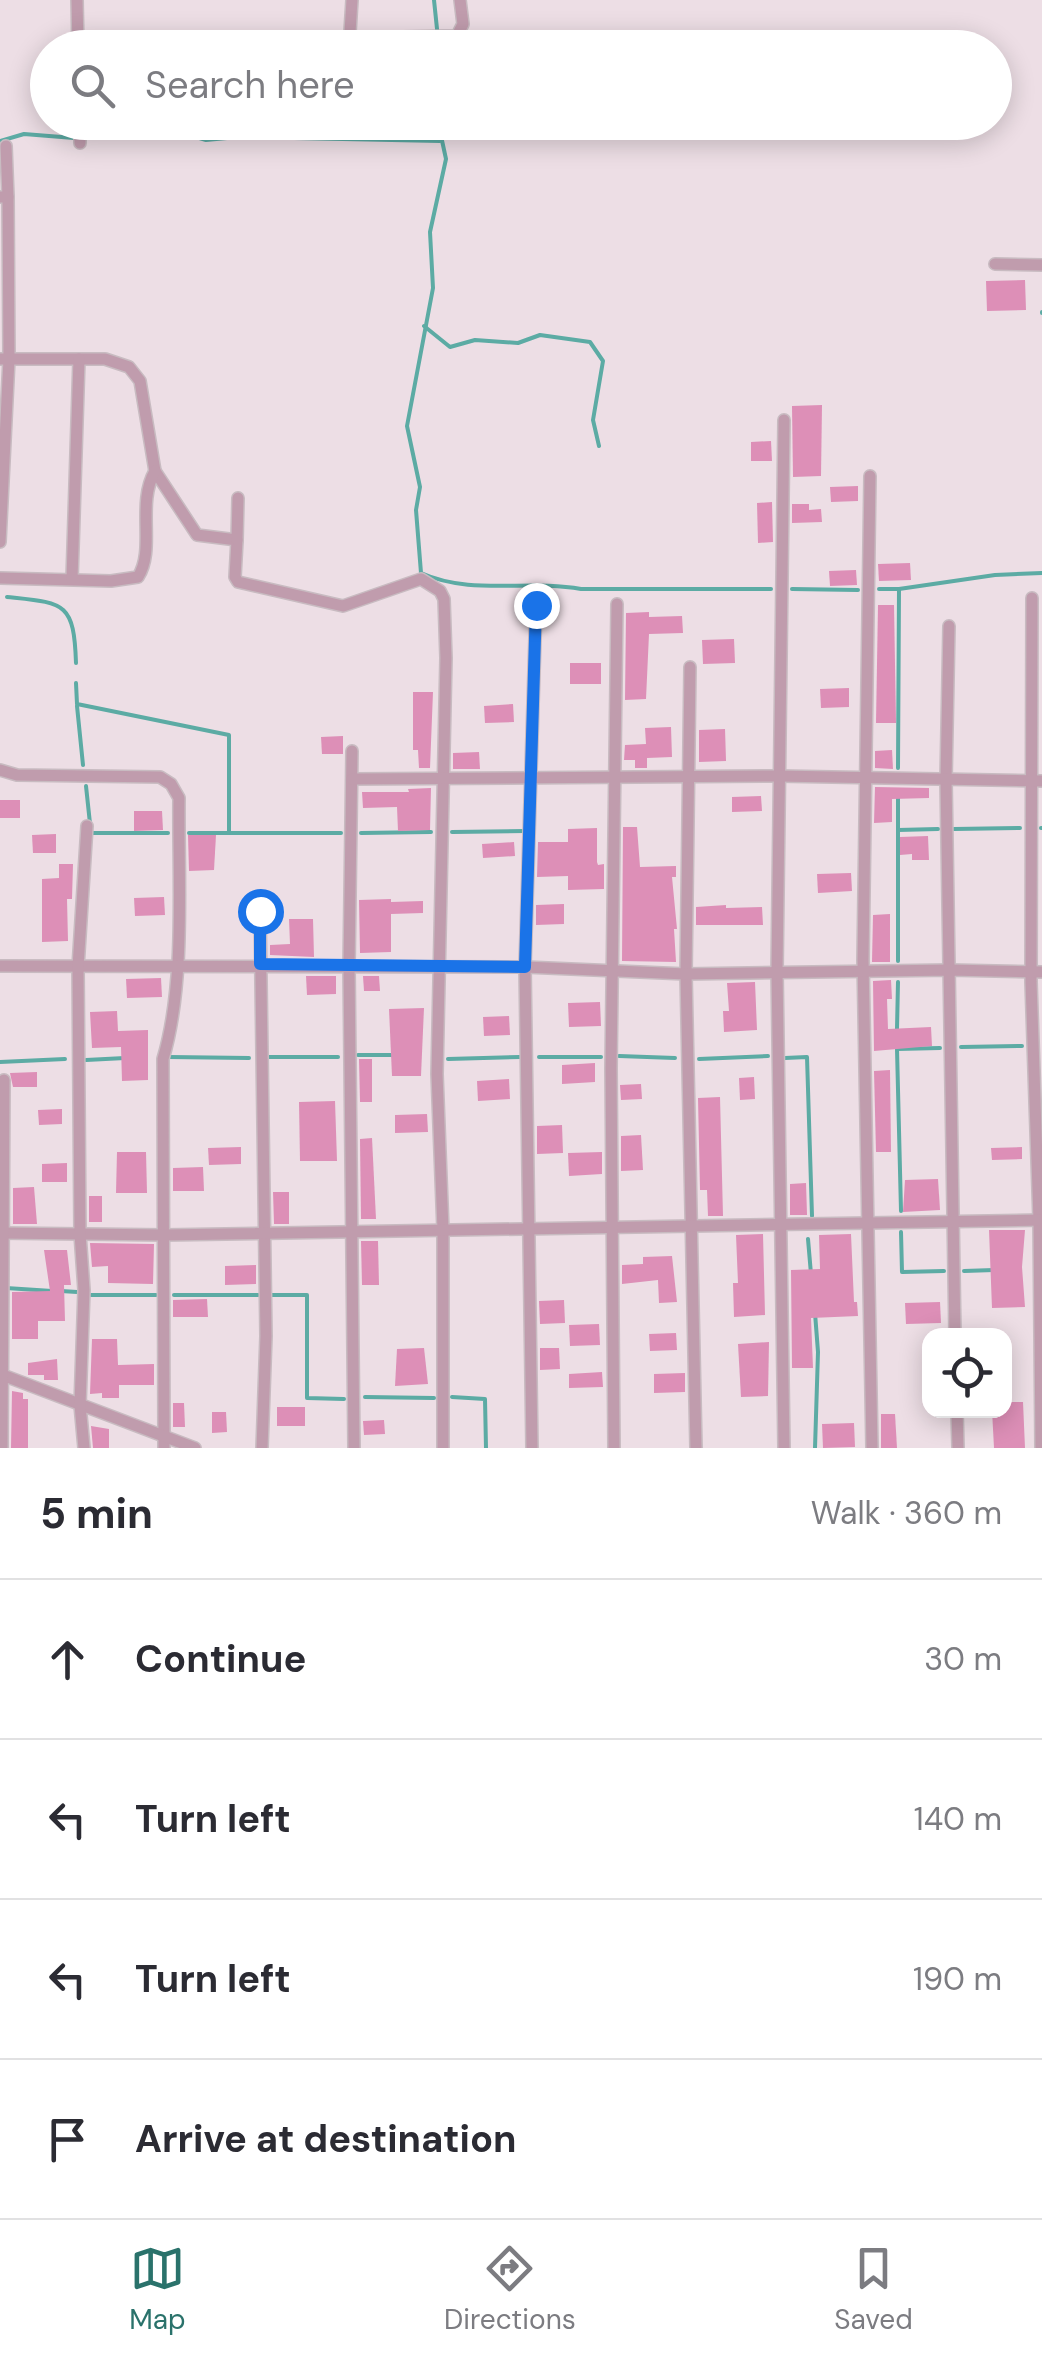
<!DOCTYPE html>
<html lang="en">
<head>
<meta charset="utf-8">
<style>
	body { margin:0; font-family:"DM Sans",sans-serif; background:#f7f7f7; color:#2b2b33 }
	.controls { position:absolute; right:30px; bottom:30px; display:grid; overflow:hidden; border-radius:20px; box-shadow:0 5px 25px #0003 }
	.controls button { width:90px; height:90px; display:grid; place-items:center; padding:0; border:0; border-bottom:2px solid #e1e1e2; background:#fff; color:#2b2b33; font:50px sans-serif }
	.stop { position:absolute; width:30px; height:30px; margin:-22px; border:8px solid #1a73e8; border-radius:50%; background:#fff }
	.stop.end { background:#1a73e8; border-color:#fff; box-shadow:0 2px 10px #0008 }
	.list { margin:0; padding:0; list-style:none }
	h2 { display:flex; justify-content:space-between; align-items:center; height:130px; margin:0; padding:0 40px; font-size:42px }
	h2 small { font-size:32px; font-weight:400; color:#7c7c81 }
	.list li { display:grid; grid-template-columns:65px 1fr auto; gap:30px; align-items:center; box-sizing:border-box; height:160px; padding:0 40px; border-top:2px solid #e1e1e2 }
	.list b { display:block; font-size:38px; white-space:nowrap }
	.list em { font-size:32px; font-style:normal; color:#7c7c81 }
	.icon { flex:none; width:55px; height:55px; fill:none; stroke:currentColor; stroke-width:2; stroke-linecap:round; stroke-linejoin:round }
	.map { position:relative; flex:none; width:1042px; height:1448px; overflow:hidden }
	.search { position:absolute; background:#fff; box-shadow:0 5px 25px #0003; left:30px; right:30px; top:30px; height:110px; display:flex; align-items:center; gap:25px; box-sizing:border-box; padding:0 35px; border-radius:55px; color:#7c7c81; font-size:38px }
	.sheet { height:770px; background:#fff }
	nav { display:flex; justify-content:space-around; align-items:center; box-sizing:border-box; height:140px; border-top:2px solid #e1e1e2; background:#fff; font-size:28px; color:#7c7c81 }
	nav a { display:grid; justify-items:center; gap:5px }
	nav .on { color:#2a726b }
	.map>svg:first-child { display:block }
	.lines { fill:none; stroke-linecap:round; stroke-linejoin:round }
	.stream { stroke:#5caba4; stroke-width:4 }
	.building { fill:#dd8fb7 }
	.minor-casing { stroke:#c8bbc1; stroke-width:14 }
	.minor { stroke:#c09cad; stroke-width:11 }
	.route { stroke:#1a73e8; stroke-width:12 }
</style>
</head>
<body>
<div class="map">
<svg width="1042" height="1448" viewBox="0 0 1042 1448">
	<rect width="100%" height="100%" fill="#eddee5"/>
	<g class="lines">
		<g class="stream">
			<path d="M434,0L439,48"/>
			<path d="M438,122L446,159L430,232L433,288L407,426L420,487L416,510L421,573C472,596 528,579 581,589H771"/>
			<path d="M89,138L126,132L147,138L176,131L206,140L268,134L294,138L440,141"/>
			<path d="M0,141L24,134L74,138"/>
			<path d="M1042,312V313"/>
			<path d="M424,326L450,347L475,340L518,343L540,335L590,342L603,361L593,420L599,446"/>
			<path d="M792,589L858,590"/>
			<path d="M879,589H899L898,768"/>
			<path d="M899,589L995,575L1042,573"/>
			<path d="M7,597C64,603 74,601 76,663"/>
			<path d="M76,683L77,704L229,735V833H341"/>
			<path d="M77,706L83,765"/>
			<path d="M86,786L91,833H168"/>
			<path d="M1041,828H1042"/>
			<path d="M954,829L1020,828"/>
			<path d="M898,830L938,829"/>
			<path d="M452,832L525,831"/>
			<path d="M189,833H229"/>
			<path d="M361,833L431,832"/>
			<path d="M898,961V796"/>
			<path d="M897,1029L898,982"/>
			<path d="M961,1047L1022,1046"/>
			<path d="M358,1055H394"/>
			<path d="M619,1056L675,1058"/>
			<path d="M169,1057L249,1058"/>
			<path d="M269,1057H338"/>
			<path d="M539,1057H601"/>
			<path d="M785,1058L807,1057L812,1216"/>
			<path d="M448,1059L520,1057"/>
			<path d="M699,1059L768,1056"/>
			<path d="M86,1060L125,1058"/>
			<path d="M0,1062L65,1059"/>
			<path d="M901,1211L897,1049L940,1048"/>
			<path d="M901,1232L902,1272L944,1271"/>
			<path d="M808,1239L811,1274"/>
			<path d="M964,1271L994,1270"/>
			<path d="M6,1288L52,1291"/>
			<path d="M61,1291L77,1292"/>
			<path d="M91,1295H156"/>
			<path d="M174,1295H258"/>
			<path d="M271,1295H307V1398L344,1399"/>
			<path d="M815,1313L818,1352L815,1448"/>
			<path d="M365,1397L434,1398"/>
			<path d="M452,1397L485,1399L486,1448"/>
		</g>
	</g>
	<g class="building">
		<path d="M1025,280L1026,310L987,311L986,281Z"/>
		<path d="M822,405L821,476L793,477L792,406Z"/>
		<path d="M771,441L772,461H751V442Z"/>
		<path d="M858,486V501L831,502L830,487Z"/>
		<path d="M772,502L773,542L758,543L757,503Z"/>
		<path d="M792,504H809V510L821,509L822,522L792,523Z"/>
		<path d="M910,563L911,580L879,581L878,564Z"/>
		<path d="M856,570L857,585L830,586L829,571Z"/>
		<path d="M878,605H894L896,723H876Z"/>
		<path d="M649,612V617L682,616L683,633L649,634L646,699L625,700L626,613Z"/>
		<path d="M734,639L735,663L703,664L702,640Z"/>
		<rect x="570" y="663" width="31" height="21"/>
		<path d="M849,688V707L821,708L820,689Z"/>
		<path d="M413,692H433L430,768H419L418,750H413Z"/>
		<path d="M513,704L514,722L485,723L484,706Z"/>
		<path d="M671,727L672,757L647,758V768H635V760H624L625,745L646,744L645,728Z"/>
		<path d="M725,729L726,761L699,762V730Z"/>
		<path d="M343,736V754H322L321,737Z"/>
		<path d="M892,750L893,769L875,768V751Z"/>
		<path d="M479,752L480,769H453V753Z"/>
		<path d="M875,787L929,788V798L892,799V822L874,823Z"/>
		<path d="M431,788L430,830L398,831L397,807L363,808L362,792H409L408,789Z"/>
		<path d="M761,796L762,811L732,812V797Z"/>
		<rect x="0" y="800" width="20" height="18"/>
		<path d="M134,811H162L163,830L134,831Z"/>
		<path d="M623,827H637L640,867L676,866V877H672L677,929H674L676,962L622,961Z"/>
		<path d="M597,828V862L598,865L604,864V889L568,890V876L537,877L538,842H568V829Z"/>
		<path d="M56,834V853H33L32,835Z"/>
		<path d="M188,835H216L214,870L189,871Z"/>
		<path d="M928,836L929,860H912V854L900,855V837Z"/>
		<path d="M514,842L515,856L483,858L482,844Z"/>
		<path d="M59,864H73L72,899H67L68,941L42,942V879L59,878Z"/>
		<path d="M851,873L852,891L818,893L817,874Z"/>
		<path d="M164,897L165,915L135,916L134,898Z"/>
		<path d="M391,899V902L423,901V913L391,914V952L360,953L359,900Z"/>
		<path d="M564,904V924L536,925V905Z"/>
		<path d="M726,905V908L762,907L763,925H696V907Z"/>
		<path d="M890,914V962H872L873,915Z"/>
		<path d="M289,919H313L314,957L270,955V945L290,944Z"/>
		<path d="M306,976H336V994L307,995Z"/>
		<path d="M363,976H379L380,991H364Z"/>
		<path d="M161,978L162,997L127,998L126,979Z"/>
		<path d="M891,980L892,999H887L888,1029L931,1027L932,1046L874,1051L873,981Z"/>
		<path d="M755,982L757,1030L724,1032L723,1011H729L727,983Z"/>
		<path d="M600,1002L601,1026L569,1027L568,1003Z"/>
		<path d="M424,1008L421,1076H392L389,1009Z"/>
		<path d="M117,1011L118,1031L148,1030V1080L122,1081L121,1047L92,1048L90,1012Z"/>
		<path d="M509,1016L510,1035L484,1036L483,1017Z"/>
		<path d="M359,1059H372V1102H360Z"/>
		<path d="M595,1063V1082L562,1084V1065Z"/>
		<path d="M890,1070L891,1152H876L874,1071Z"/>
		<path d="M37,1072V1087H13L10,1073Z"/>
		<path d="M754,1077L755,1099L740,1100L739,1078Z"/>
		<path d="M509,1079L510,1099L478,1101L477,1081Z"/>
		<path d="M641,1084L642,1099L621,1100L620,1085Z"/>
		<path d="M720,1097L723,1216H708L707,1190H700L698,1098Z"/>
		<path d="M335,1101L337,1161H300L299,1102Z"/>
		<path d="M62,1109V1124L39,1125L38,1110Z"/>
		<path d="M427,1114L428,1132L395,1133V1115Z"/>
		<path d="M562,1125L563,1153L537,1154V1126Z"/>
		<path d="M641,1135L643,1170L621,1171V1136Z"/>
		<path d="M372,1138L376,1219H361L360,1139Z"/>
		<path d="M241,1147V1164L209,1165L208,1148Z"/>
		<path d="M1022,1147V1159L992,1160L991,1148Z"/>
		<path d="M117,1152H146L147,1193H116Z"/>
		<path d="M602,1152V1174L569,1176L568,1153Z"/>
		<path d="M67,1163V1182H42V1164Z"/>
		<path d="M203,1167L204,1191H173V1168Z"/>
		<path d="M938,1179L940,1210L903,1212L905,1180Z"/>
		<path d="M806,1183L807,1215H790V1184Z"/>
		<path d="M34,1187L37,1224H13V1188Z"/>
		<path d="M273,1192H289V1224H274Z"/>
		<rect x="89" y="1196" width="13" height="26"/>
		<path d="M989,1230H1025L1022,1267L1025,1307L992,1308Z"/>
		<path d="M763,1234L765,1315L734,1317L733,1283H738L736,1235Z"/>
		<path d="M851,1234L854,1302H857L858,1316L811,1318L813,1368H792L791,1270L820,1269L819,1235Z"/>
		<path d="M361,1241H378L379,1285H362Z"/>
		<path d="M90,1243L154,1244L153,1284L108,1283V1266L92,1267Z"/>
		<path d="M44,1250H67L71,1285H64L65,1321H38V1339H12V1292L50,1291Z"/>
		<path d="M672,1256L677,1302L659,1303L658,1280L622,1284V1265L643,1264V1257Z"/>
		<path d="M256,1265V1284L225,1285V1266Z"/>
		<path d="M207,1299L208,1317H173V1300Z"/>
		<path d="M564,1300L565,1323L540,1324L539,1301Z"/>
		<path d="M940,1302L941,1323L906,1324L905,1303Z"/>
		<path d="M599,1324L600,1345L570,1346L569,1325Z"/>
		<path d="M676,1333L677,1350L650,1351L649,1334Z"/>
		<path d="M92,1339H117L118,1365L154,1364V1385H119V1398H102V1393L90,1394Z"/>
		<path d="M769,1342L768,1396L741,1397L738,1344Z"/>
		<path d="M424,1348L428,1384L395,1386L397,1349Z"/>
		<path d="M540,1348H559L560,1369L540,1370Z"/>
		<path d="M57,1359L58,1380H44V1375H28V1363Z"/>
		<path d="M602,1372L603,1387L569,1388V1374Z"/>
		<path d="M685,1373V1392L654,1393V1374Z"/>
		<path d="M12,1391L23,1393V1399H28V1448H11Z"/>
		<path d="M1004,1402H1023L1025,1448H994L992,1410H1004Z"/>
		<path d="M173,1403H184L185,1427H173Z"/>
		<rect x="277" y="1407" width="28" height="19"/>
		<path d="M212,1412H226L227,1432L212,1433Z"/>
		<path d="M881,1414H895L897,1448H881Z"/>
		<path d="M384,1420L385,1434L364,1435L363,1421Z"/>
		<path d="M854,1423L855,1447L823,1448L822,1424Z"/>
		<path d="M91,1426L109,1429V1448H93Z"/>
	</g>
	<g class="lines">
		<defs>
			<g id="minor">
				<path d="M77,0L78,48"/>
				<path d="M349,38L457,36L463,24L460,0"/>
				<path d="M349,48L352,0"/>
				<path d="M80,122V143"/>
				<path d="M6,146L8,197"/>
				<path d="M0,197H8L9,359L0,542"/>
				<path d="M995,264L1042,265"/>
				<path d="M0,359H105L129,367L140,381L155,471L197,535L237,540L235,577L238,582L343,606L421,579L440,591L444,599L446,658L437,1074L443,1230V1448"/>
				<path d="M784,420L777,971L784,1448"/>
				<path d="M870,476L863,960L872,1448"/>
				<path d="M237,540L238,498"/>
				<path d="M0,578L111,581L138,577C156,549 136,504 155,471"/>
				<path d="M72,579L79,359"/>
				<path d="M1032,598L1031,982L1039,1220L1041,1448"/>
				<path d="M949,626L946,780L955,1336"/>
				<path d="M690,667L686,974L696,1448"/>
				<path d="M352,751L349,967L354,1448"/>
				<path d="M0,770L17,775L160,777L171,784L179,798C178,879 186,982 163,1059L164,1448"/>
				<path d="M352,779L779,776L1042,781"/>
				<path d="M260,911L266,1336L262,1448"/>
				<path d="M0,966L525,967L686,974L950,970L1042,972"/>
				<path d="M0,1233L165,1235L1042,1220"/>
				<path d="M0,1374L195,1448"/>
				<path d="M957,1410L958,1448"/>
				<path d="M2,1448L4,1080"/>
				<path d="M84,1448L80,1405L84,1290L80,1234L78,967L87,826"/>
				<path d="M532,1448L525,967L536,605"/>
				<path d="M614,1448L611,1068L617,604"/>
			</g>
		</defs>
		<use href="#minor" class="minor-casing"/>
		<use href="#minor" class="minor"/>
	</g>
	<g class="lines">
		<path class="route" d="M260,911V964L525,967L536,605"/>
	</g>
</svg>
<div class="controls">
<button><svg class="icon" aria-label="locate" viewBox="0 0 24 24"><circle cx="12" cy="12" r="6"/><path d="M12 2v4M12 18v4M2 12h4M18 12h4"/></svg></button>
</div>
<div class="stop" style="left:260px;top:911px"></div>
<div class="stop end" style="left:536px;top:605px"></div>
<div class="search"><svg class="icon" aria-label="search" viewBox="0 0 24 24"><circle cx="10" cy="10" r="6"/><path d="M15 15l6 6"/></svg>Search here</div>
</div>
<section class="sheet">
<h2>5 min<small>Walk · 360 m</small></h2>
<ul class="list">
<li><svg class="icon" aria-label="ahead" viewBox="0 0 24 24"><path d="M12 20V5M6 11l6-6 6 6"/></svg><div><b>Continue</b></div><em>30 m</em></li>
<li><svg class="icon" aria-label="left" viewBox="0 0 24 24"><path d="M17 20v-9H6M10 6l-5 5 5 5"/></svg><div><b>Turn left</b></div><em>140 m</em></li>
<li><svg class="icon" aria-label="left" viewBox="0 0 24 24"><path d="M17 20v-9H6M10 6l-5 5 5 5"/></svg><div><b>Turn left</b></div><em>190 m</em></li>
<li><svg class="icon" aria-label="arrive" viewBox="0 0 24 24"><path d="M6 21V4h12l-3 4 3 4H6"/></svg><div><b>Arrive at destination</b></div></li>
</ul>
</section>
<nav>
<a class="on"><svg class="icon" aria-label="map" viewBox="0 0 24 24"><path d="M3 6l6-2 6 2 6-2v14l-6 2-6-2-6 2zM9 4v14M15 6v14"/></svg>Map</a>
<a><svg class="icon" aria-label="directions" viewBox="0 0 24 24"><path d="M12 3l9 9-9 9-9-9zM9 14v-3h6M13 9l2 2-2 2"/></svg>Directions</a>
<a><svg class="icon" aria-label="saved" viewBox="0 0 24 24"><path d="M7 4h10v16l-5-4-5 4z"/></svg>Saved</a>
</nav>
</body>
</html>
